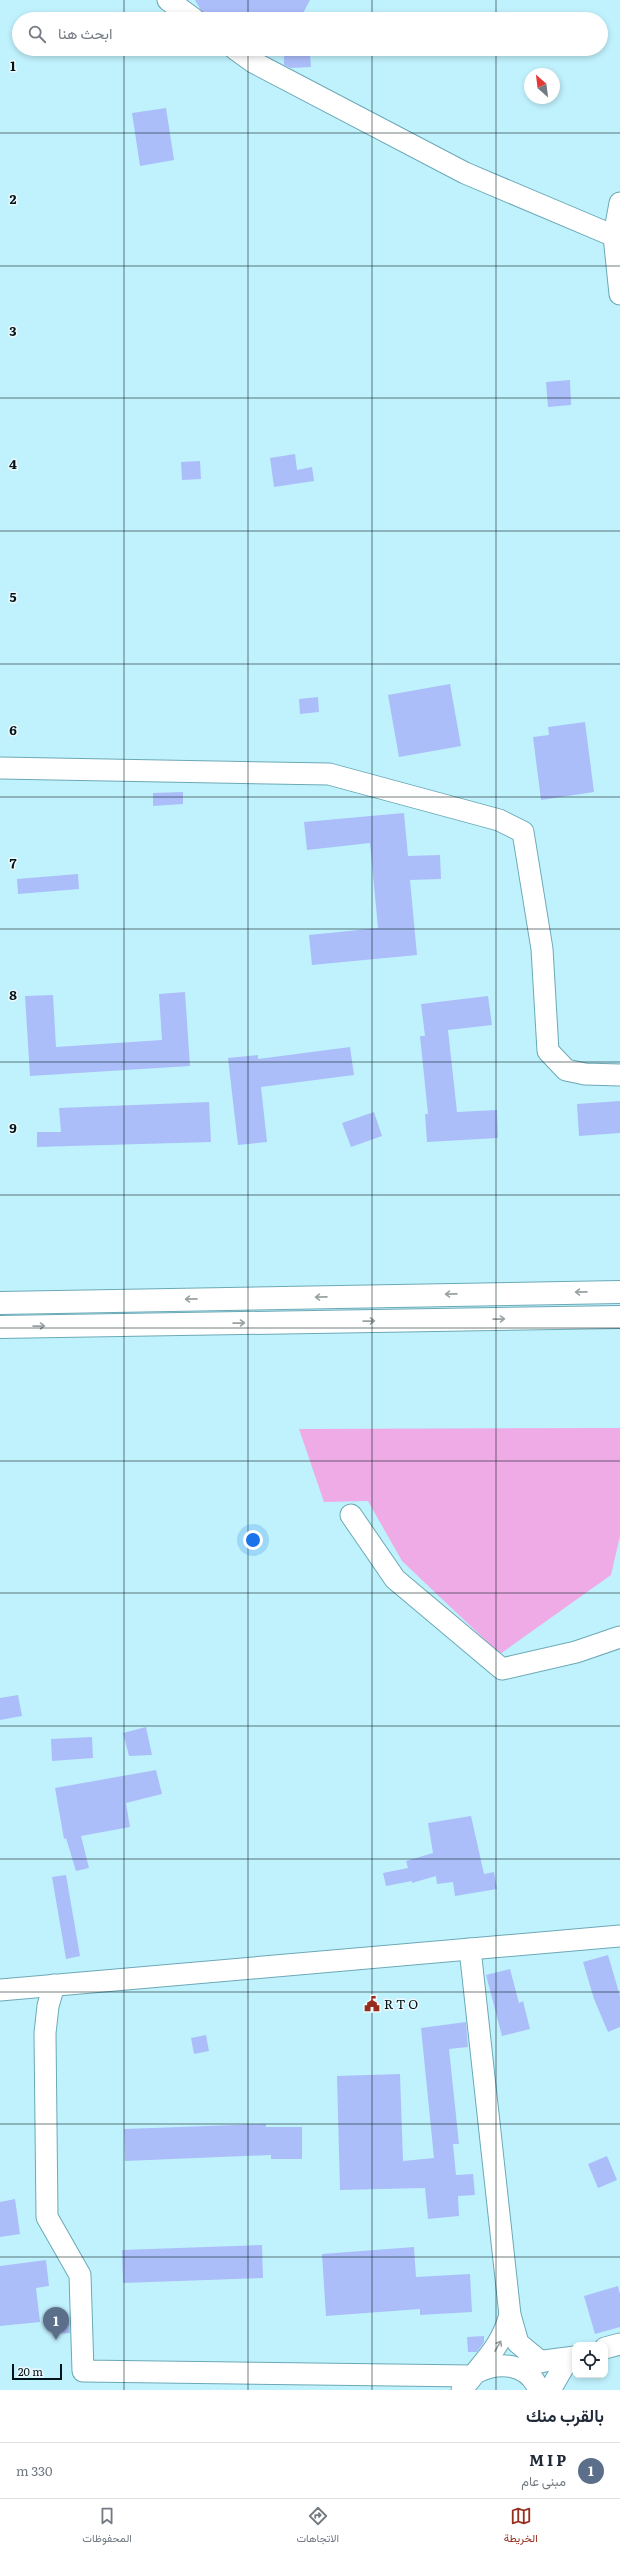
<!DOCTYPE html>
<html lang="ar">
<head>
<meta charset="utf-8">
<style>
	body { margin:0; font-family:Literata,Vazirmatn,serif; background:#f2f2f3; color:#1f2937; direction:rtl }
	.controls { position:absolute; right:12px; bottom:12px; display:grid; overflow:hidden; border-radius:8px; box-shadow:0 2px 6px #0003 }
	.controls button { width:36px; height:36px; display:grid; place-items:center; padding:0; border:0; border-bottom:1px solid #e0e1e3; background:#fff; color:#1f2937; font:20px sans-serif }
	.compass { position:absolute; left:524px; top:68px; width:36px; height:36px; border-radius:50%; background:#fff; box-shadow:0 2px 6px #0003; rotate:332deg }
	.scale { position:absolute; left:12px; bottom:10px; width:50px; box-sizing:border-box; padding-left:4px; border:2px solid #001318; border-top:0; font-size:11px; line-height:14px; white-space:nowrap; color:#001318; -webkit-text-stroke:3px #ecf8fb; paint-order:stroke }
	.you { position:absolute; left:253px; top:1540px; width:14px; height:14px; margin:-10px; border:3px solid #fff; border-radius:50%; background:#1a73e8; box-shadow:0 0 0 6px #1a73e833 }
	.badge { display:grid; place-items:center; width:26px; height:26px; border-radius:50%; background:#972d1d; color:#fff; font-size:13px; font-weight:700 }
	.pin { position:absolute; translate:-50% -33px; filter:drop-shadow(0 1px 2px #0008) }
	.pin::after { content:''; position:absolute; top:21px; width:14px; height:12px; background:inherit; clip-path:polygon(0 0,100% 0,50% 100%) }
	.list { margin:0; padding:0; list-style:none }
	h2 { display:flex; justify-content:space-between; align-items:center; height:52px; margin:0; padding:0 16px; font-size:17px }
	h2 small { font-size:13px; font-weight:400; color:#747a83 }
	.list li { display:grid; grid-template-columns:26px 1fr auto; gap:12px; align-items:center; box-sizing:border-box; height:56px; padding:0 16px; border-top:1px solid #e0e1e3 }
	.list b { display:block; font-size:15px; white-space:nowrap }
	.list p { margin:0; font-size:13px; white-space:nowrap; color:#747a83 }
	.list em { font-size:13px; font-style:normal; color:#747a83 }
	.icon { flex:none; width:22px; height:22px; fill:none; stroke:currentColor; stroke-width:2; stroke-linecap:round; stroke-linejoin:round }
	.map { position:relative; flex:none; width:620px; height:2390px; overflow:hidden; direction:ltr }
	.search { position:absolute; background:#fff; box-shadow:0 2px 6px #0003; left:12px; right:12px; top:12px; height:44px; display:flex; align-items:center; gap:10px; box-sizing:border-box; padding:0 14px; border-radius:22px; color:#747a83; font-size:15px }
	.sheet { height:108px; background:#fff }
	nav { display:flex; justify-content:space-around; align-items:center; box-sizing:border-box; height:56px; border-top:1px solid #e0e1e3; background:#fff; font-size:11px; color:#747a83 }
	nav a { display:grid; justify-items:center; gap:2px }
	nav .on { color:#972d1d }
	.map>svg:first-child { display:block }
	.green { fill:#efabe6 }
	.building { fill:#abbefa }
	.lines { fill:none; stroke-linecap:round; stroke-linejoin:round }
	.minor-casing { stroke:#6ba9b6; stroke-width:23 }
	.major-casing { stroke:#6ba9b6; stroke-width:24 }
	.minor { stroke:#fff; stroke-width:21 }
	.major { stroke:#fff; stroke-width:22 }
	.oneway { stroke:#99a1a3 }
	.grid { fill:none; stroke:#001318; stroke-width:1; stroke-opacity:0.55 }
	.labels { text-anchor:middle; stroke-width:3; stroke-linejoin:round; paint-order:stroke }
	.poi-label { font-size:13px; fill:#001318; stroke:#ecf8fb; text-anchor:start }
	.grid-label { font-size:13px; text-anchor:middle; font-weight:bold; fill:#001318; stroke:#ecf8fb; stroke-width:3; stroke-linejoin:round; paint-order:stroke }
</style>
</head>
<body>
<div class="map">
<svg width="620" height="2390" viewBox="0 0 620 2390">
	<rect width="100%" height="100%" fill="#c0f2fd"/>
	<path class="green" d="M620,1428V1536L611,1575L500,1654L402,1561L368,1501L324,1502L299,1429Z"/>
	<g class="building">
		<path d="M195,0H310L300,19H206Z"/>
		<path d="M284,53H310L311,67L291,68L284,65Z"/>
		<path d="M166,108L174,160L140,166L132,113Z"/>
		<path d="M570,380L571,405L548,407L546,382Z"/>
		<path d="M295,454L297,470L312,467L314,481L274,487L270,458Z"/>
		<path d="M200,461L201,479L182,480L181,462Z"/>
		<path d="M450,684L461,746L399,757L388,695Z"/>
		<path d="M318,697L319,712L300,714L299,699Z"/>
		<path d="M585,722L594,792L541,800L533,737L549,735L548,727Z"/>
		<path d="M183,792V804L153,806V793Z"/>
		<path d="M404,813L408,856L440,855L441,879L410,880L417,955L312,965L309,935L378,928L370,843L307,850L304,822Z"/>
		<path d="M78,874L79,889L18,894L17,879Z"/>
		<path d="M185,992L190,1066L30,1076L25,996L53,995L56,1047L162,1040L159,994Z"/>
		<path d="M488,996L492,1025L448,1030L457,1112L497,1110L498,1138L427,1142L425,1114H428L420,1036H425L421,1004Z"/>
		<path d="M350,1047L354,1075L261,1087L267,1142L238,1145L228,1058L258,1055V1059Z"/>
		<path d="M620,1101V1133L579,1136L577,1104Z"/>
		<path d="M209,1102L211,1142L37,1147V1132H61L59,1108Z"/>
		<path d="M374,1112L382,1136L351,1147L342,1123Z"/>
		<path d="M18,1695L22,1716L0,1720V1698Z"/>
		<path d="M146,1727L152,1755L129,1756L123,1733Z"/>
		<path d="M92,1737L93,1758L52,1761L51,1739Z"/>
		<path d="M156,1770L162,1794L126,1803L130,1827L81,1836L89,1868L76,1871L66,1838L64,1839L55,1788Z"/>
		<path d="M471,1816L484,1874L494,1872L497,1889L455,1896L453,1882L437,1884L436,1876L412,1883V1881L386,1886L383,1873L408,1868L406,1861L433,1853L428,1823Z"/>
		<path d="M66,1875L80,1956L66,1959L52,1877Z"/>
		<path d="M608,1955L620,1996V2027L608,2032L594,1999L583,1962Z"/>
		<path d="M510,1969L519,2003L523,2001L530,2029L502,2036L486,1975Z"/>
		<path d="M466,2022L468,2047L449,2049L459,2144H453L456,2175L473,2174L475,2195L458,2196L459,2216L428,2219L425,2188L340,2190L337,2076L400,2074L403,2161L434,2158L421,2028Z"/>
		<path d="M206,2035L209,2051L194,2054L191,2038Z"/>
		<path d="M266,2124V2127H302V2159H271V2155L125,2161L124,2129Z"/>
		<path d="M607,2156L617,2180L598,2188L588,2164Z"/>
		<path d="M15,2199L20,2234L0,2237V2202Z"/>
		<path d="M262,2245L263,2278L123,2283L122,2250Z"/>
		<path d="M414,2247L416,2277L470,2274L472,2312L420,2315V2309L326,2316L322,2254Z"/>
		<path d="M46,2260L49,2286L36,2288L40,2322L0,2326V2266Z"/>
		<path d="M618,2286L620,2294V2327L595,2334L584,2296Z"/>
		<path d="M69,2318L70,2333L58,2334L56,2320Z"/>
		<path d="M484,2336V2342L477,2352H468L467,2337Z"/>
	</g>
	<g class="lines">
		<defs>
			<g id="minor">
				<path d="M168,0L194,19"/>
				<path d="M235,49L253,62L465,173L614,236L620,294"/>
				<path d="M620,203L614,236H620"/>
				<path d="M0,768L329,774L499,820L523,832L542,949L548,1051L566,1070L585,1074L620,1075"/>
				<path d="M351,1515L395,1579L502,1669L576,1652L620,1637"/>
				<path d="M470,1949L510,2315L518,2343L541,2362"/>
				<path d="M54,1985L48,2006L45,2033L47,2217L80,2275L83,2371L472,2376"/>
				<path d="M0,1990L620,1936"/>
				<path d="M605,2348L620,2344"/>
				<path d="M528,2363L575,2357"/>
				<path d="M477,2372C500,2361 528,2363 539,2390"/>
				<path d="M462,2390C482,2362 500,2350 510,2315"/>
				<path d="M550,2390L568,2359"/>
			</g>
			<g id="major">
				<path d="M0,1303L620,1292"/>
				<path d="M0,1327L620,1317"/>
			</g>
		</defs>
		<use href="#minor" class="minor-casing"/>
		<use href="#major" class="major-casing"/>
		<use href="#minor" class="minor"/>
		<use href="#major" class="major"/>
	</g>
	<defs><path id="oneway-shaft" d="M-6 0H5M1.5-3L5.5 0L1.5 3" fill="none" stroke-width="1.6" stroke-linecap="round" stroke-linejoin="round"/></defs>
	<g class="oneway">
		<use href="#oneway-shaft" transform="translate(581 1292) rotate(179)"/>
		<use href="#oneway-shaft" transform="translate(451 1294) rotate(179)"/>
		<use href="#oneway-shaft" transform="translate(321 1297) rotate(179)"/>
		<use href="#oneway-shaft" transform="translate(191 1299) rotate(179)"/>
		<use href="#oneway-shaft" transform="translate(499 1319) rotate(-1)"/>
		<use href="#oneway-shaft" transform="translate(369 1321) rotate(-1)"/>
		<use href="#oneway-shaft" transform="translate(239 1323) rotate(-1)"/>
		<use href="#oneway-shaft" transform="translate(39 1326) rotate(-1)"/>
		<use href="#oneway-shaft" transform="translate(498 2346) rotate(-60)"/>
	</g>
	<path class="grid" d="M124,0V19M248,0V19M372,0V19M496,0V19M124,49V2390M248,49V2390M372,49V2390M496,49V2390M0,133H620M0,266H620M0,398H620M0,531H620M0,664H620M0,797H620M0,929H620M0,1062H620M0,1195H620M0,1328H620M0,1461H620M0,1593H620M0,1726H620M0,1859H620M0,1992H620M0,2124H620M0,2257H620"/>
	<defs>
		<symbol id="civic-bare" viewBox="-9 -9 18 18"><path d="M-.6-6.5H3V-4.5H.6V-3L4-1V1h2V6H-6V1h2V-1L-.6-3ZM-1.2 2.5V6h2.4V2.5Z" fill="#972d1d" stroke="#ecf8fb" stroke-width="2.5" paint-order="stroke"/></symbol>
	</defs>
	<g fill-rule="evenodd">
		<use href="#civic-bare" x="361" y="1993" width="22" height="22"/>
	</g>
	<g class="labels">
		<g class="poi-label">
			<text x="384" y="2009">R T O</text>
		</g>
	</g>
	<g class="grid-label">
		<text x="13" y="71">1</text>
		<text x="13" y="204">2</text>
		<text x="13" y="336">3</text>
		<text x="13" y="469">4</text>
		<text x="13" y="602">5</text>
		<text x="13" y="735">6</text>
		<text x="13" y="868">7</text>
		<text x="13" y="1000">8</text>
		<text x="13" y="1133">9</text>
	</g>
</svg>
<div class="controls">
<button><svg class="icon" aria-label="locate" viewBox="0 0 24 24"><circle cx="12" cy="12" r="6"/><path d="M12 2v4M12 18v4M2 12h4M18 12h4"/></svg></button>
</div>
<svg class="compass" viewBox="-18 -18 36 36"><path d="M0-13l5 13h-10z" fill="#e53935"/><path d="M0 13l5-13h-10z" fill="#747a83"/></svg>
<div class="scale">20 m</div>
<div class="you"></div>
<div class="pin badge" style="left:56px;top:2340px;background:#5c6f8a">1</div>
<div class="search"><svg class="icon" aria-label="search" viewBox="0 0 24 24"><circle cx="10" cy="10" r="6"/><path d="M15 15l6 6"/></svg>ابحث هنا</div>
</div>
<section class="sheet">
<h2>بالقرب منك<small></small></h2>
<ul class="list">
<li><span class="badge" style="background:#5c6f8a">1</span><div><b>M I P</b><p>مبنى عام</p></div><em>330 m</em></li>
</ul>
</section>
<nav>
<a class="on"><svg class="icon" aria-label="map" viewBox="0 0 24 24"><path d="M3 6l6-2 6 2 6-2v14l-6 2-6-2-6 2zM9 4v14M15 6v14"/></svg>الخريطة</a>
<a><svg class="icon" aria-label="directions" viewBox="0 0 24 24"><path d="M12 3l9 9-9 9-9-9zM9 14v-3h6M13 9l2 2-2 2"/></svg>الاتجاهات</a>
<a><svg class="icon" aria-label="saved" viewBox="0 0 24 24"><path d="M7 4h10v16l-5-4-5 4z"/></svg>المحفوظات</a>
</nav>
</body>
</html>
